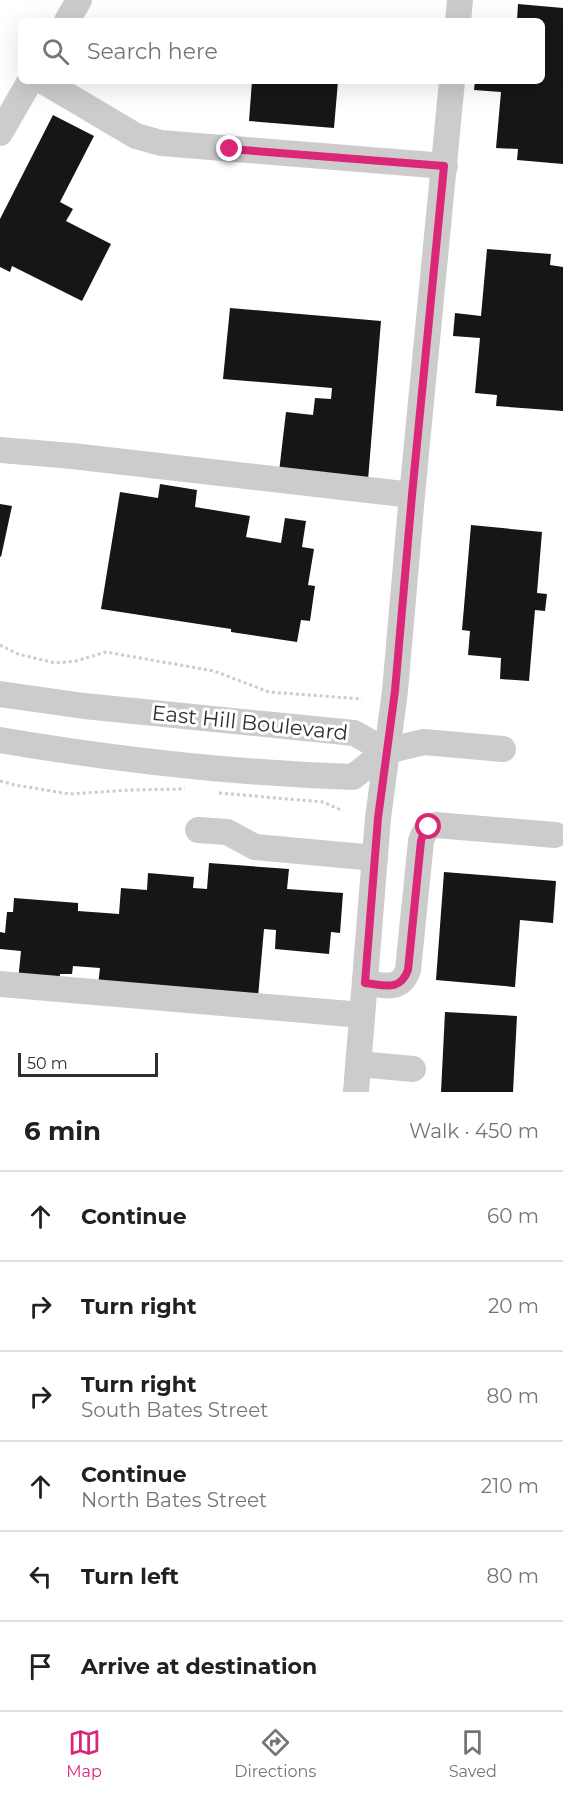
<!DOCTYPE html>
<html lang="en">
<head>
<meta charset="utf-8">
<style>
	body { margin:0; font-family:Montserrat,sans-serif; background:#f6f6f6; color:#202124 }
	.scale { position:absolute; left:18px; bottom:15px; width:140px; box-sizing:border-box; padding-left:6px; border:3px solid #2f2f2f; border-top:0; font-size:16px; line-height:21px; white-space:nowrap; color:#2f2f2f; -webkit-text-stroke:4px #fff; paint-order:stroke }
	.stop { position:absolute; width:18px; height:18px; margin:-14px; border:4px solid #db2777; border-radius:50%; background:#fff }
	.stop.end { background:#db2777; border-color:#fff; box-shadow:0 2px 6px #0008 }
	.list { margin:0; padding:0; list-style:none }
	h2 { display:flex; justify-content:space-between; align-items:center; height:78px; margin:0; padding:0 24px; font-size:26px }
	h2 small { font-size:20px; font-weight:400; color:#757577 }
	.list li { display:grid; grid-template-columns:39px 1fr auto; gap:18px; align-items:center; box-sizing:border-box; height:90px; padding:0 24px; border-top:2px solid #e0e0e0 }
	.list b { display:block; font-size:22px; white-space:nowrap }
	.list p { margin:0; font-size:20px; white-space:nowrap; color:#757577 }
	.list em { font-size:20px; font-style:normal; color:#757577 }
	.icon { flex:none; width:33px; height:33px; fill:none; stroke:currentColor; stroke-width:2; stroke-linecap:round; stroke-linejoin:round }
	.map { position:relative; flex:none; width:563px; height:1092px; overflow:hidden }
	.search { position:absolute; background:#fff; box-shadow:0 6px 24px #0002; left:18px; right:18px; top:18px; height:66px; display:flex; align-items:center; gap:15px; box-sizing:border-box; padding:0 21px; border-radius:9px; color:#757577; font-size:22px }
	.sheet { height:618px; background:#fff }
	nav { display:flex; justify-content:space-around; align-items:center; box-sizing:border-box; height:84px; border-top:2px solid #e0e0e0; background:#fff; font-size:16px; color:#757577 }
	nav a { display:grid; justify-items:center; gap:3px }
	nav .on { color:#db2777 }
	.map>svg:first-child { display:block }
	.building { fill:#161616 }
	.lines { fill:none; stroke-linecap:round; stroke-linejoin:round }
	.path { stroke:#ccc; stroke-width:3; stroke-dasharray:3 3; stroke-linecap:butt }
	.minor { stroke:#ccc; stroke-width:26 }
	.route { stroke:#db2777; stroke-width:8 }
	.labels { text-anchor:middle; stroke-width:6; stroke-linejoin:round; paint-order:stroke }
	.street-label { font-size:21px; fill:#2f2f2f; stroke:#fff }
</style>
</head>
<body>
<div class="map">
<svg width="563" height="1092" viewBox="0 0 563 1092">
	<rect width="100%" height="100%" fill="#fff"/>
	<g class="building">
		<path d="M518,4L563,8V164L517,160L518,149L496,148L501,92L474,90L475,81H542V21H517Z"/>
		<path d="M252,81H338L334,128L249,121Z"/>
		<path d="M53,115L94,136L60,202L73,209L66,221L111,244L82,301L12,266L10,272L0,267V219Z"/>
		<path d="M487,249L551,254L550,265L563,267V411L496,406L497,395L475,393L480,338L453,336L455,313L481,316Z"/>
		<path d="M230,308L381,321L368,480L279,472L286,412L313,415L315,398L331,399L332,388L223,379Z"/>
		<path d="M160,484L197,490L195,507L250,516L246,537L281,543L285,518L306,521L302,547L314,549L308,585L315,586L310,621L301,620L297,642L231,632V629L101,609L120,492L158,498Z"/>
		<path d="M0,504L12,506L1,557L0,556Z"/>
		<path d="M471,525L542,532L537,593L547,594L545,611L535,610L529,681L500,679L501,658L468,655L470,631L462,630Z"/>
		<path d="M209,863L289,869L287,889L343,893L340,933L331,932L329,954L275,949L276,930L264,929L258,997L98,985L100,968L73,966L72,974H60L59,984L18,981L21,951L0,949V932L5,933L7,912H13L14,898L78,903V911L119,914L121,888L147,890L148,873L194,877L193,888L207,889Z"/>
		<path d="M444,872L556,881L553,923L520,920L515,987L436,980Z"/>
		<path d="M445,1012L517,1016L513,1092H441Z"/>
	</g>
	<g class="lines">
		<g class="path">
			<path d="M0,645L18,654L55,663L76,661L106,652L214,671L269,692L362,699"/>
			<path d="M0,781L15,785L70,794L130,790L185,789"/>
			<path d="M219,793L323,802L343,811"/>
		</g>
		<g class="minor">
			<path d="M67,21L79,0"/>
			<path d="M458,21L460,0"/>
			<path d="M43,81L136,136L161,143L445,166"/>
			<path d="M0,133L30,81"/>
			<path d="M0,450L72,456L412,495"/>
			<path d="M0,694L84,706L354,733L386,751"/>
			<path d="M0,740C117,760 235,773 353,777L386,751L424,742L503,749"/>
			<path d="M198,830L227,832L255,847L375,858"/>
			<path d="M365,983C384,985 400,992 408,970L421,841C424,832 426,828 436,825L555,835"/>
			<path d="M0,984L362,1015"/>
			<path d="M359,1064L413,1069"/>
			<path d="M356,1092L378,818L395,691L412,495L452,81"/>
		</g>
	</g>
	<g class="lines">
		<path class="route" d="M230,149L444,166L412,495L395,691L378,818L365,983C384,985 400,992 408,970L421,841L424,832L429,827"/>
	</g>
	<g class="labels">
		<g class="street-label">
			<text transform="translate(250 723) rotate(6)" y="7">East Hill Boulevard</text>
		</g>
	</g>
</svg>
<div class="scale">50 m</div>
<div class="stop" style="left:429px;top:827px"></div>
<div class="stop end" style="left:230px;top:149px"></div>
<div class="search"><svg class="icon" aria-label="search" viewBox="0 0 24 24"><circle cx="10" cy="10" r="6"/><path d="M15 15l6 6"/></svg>Search here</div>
</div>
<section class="sheet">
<h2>6 min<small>Walk · 450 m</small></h2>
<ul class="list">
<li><svg class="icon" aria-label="ahead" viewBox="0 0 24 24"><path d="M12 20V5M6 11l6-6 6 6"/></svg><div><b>Continue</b></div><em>60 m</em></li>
<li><svg class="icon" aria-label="right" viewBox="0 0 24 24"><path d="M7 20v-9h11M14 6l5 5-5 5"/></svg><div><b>Turn right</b></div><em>20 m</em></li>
<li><svg class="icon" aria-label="right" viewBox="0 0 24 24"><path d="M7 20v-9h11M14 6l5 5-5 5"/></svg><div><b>Turn right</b><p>South Bates Street</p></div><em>80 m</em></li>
<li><svg class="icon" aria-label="ahead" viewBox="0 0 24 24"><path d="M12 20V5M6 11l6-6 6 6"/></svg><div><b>Continue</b><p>North Bates Street</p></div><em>210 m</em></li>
<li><svg class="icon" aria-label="left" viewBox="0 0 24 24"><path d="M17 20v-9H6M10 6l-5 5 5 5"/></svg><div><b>Turn left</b></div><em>80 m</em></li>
<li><svg class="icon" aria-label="arrive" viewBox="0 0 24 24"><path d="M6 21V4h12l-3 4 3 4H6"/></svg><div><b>Arrive at destination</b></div></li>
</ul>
</section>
<nav>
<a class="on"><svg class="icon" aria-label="map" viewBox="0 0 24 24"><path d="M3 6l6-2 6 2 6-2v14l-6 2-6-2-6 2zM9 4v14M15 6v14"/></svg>Map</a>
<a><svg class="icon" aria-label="directions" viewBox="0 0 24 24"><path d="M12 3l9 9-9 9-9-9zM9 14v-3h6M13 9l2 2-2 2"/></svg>Directions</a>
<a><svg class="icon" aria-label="saved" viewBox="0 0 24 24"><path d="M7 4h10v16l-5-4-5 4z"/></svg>Saved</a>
</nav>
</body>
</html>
